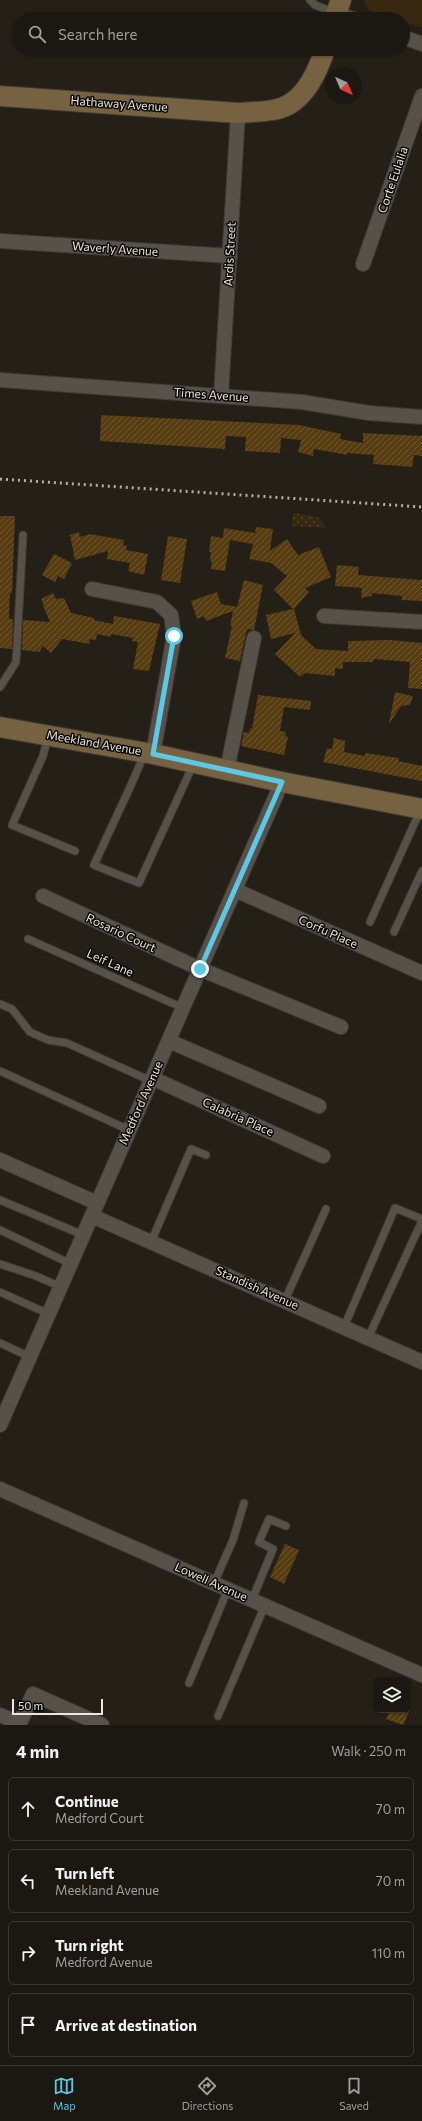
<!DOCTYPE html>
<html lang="en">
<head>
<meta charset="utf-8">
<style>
	body { margin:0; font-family:Commissioner,sans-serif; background:#28241f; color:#f1f3f6 }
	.controls { position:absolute; right:12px; bottom:12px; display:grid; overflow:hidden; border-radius:6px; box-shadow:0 1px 3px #0004 }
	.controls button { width:36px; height:36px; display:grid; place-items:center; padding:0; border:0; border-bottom:1px solid #393631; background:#1b1711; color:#f1f3f6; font:20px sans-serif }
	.compass { position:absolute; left:326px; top:68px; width:36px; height:36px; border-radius:50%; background:#1b1711; box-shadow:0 1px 3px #0004; rotate:136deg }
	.scale { position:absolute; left:12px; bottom:10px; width:91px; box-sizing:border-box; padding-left:4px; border:2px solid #eae6e1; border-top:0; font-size:11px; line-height:14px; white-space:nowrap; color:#eae6e1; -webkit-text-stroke:3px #0b0906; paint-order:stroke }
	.stop { position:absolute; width:12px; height:12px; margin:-9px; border:3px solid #5bc8e6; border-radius:50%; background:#fff }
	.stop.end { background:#5bc8e6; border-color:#fff; box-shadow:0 1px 4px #0008 }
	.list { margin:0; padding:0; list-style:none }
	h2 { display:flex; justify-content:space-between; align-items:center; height:52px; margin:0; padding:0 16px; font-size:17px }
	h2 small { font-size:13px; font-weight:400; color:#a09f9f }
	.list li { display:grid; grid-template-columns:26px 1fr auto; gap:12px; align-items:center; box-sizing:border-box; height:64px; margin:0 8px 8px; padding:0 8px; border:1px solid #393631; border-radius:6px }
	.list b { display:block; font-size:15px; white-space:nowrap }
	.list p { margin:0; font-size:13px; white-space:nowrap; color:#a09f9f }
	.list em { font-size:13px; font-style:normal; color:#a09f9f }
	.icon { flex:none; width:22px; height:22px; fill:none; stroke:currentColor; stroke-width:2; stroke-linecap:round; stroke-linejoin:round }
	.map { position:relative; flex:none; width:422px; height:1725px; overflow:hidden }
	.search { position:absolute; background:#1b1711; box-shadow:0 1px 3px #0004; left:12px; right:12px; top:12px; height:44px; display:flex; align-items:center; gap:10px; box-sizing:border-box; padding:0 14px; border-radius:22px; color:#a09f9f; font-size:15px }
	.sheet { height:340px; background:#1b1711 }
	nav { display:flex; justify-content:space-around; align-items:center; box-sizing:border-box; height:56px; border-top:1px solid #393631; background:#1b1711; font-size:11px; color:#a09f9f }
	nav a { display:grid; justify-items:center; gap:2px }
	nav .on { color:#5bc8e6 }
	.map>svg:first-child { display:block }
	.grass { fill:url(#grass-dots) }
	.park { fill:#382810 }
	.building { fill:url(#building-hatch) }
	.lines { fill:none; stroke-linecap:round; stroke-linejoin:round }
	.lane-casing { stroke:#3e3a35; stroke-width:9 }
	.street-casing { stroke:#3e3a35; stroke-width:16 }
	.secondary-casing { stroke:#3e3a35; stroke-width:22 }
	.lane { stroke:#585149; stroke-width:7 }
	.street { stroke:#585149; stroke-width:14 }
	.secondary { stroke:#766140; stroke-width:20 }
	.rail { stroke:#b4afaa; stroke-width:3; stroke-dasharray:2 4; stroke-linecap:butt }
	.route { stroke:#5bc8e6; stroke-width:5 }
	.labels { text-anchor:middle; stroke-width:3; stroke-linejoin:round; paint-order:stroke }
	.street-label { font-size:12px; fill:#eae6e1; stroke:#0b0906 }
</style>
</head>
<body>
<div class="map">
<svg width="422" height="1725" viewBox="0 0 422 1725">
	<defs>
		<pattern id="grass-dots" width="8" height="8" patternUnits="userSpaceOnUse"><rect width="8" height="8" fill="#382810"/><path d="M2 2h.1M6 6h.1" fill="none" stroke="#554732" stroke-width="1.8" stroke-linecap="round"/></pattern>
		<pattern id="building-hatch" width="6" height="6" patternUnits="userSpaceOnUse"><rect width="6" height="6" fill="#563c10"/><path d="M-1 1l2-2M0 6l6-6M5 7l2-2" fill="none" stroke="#6e5832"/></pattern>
	</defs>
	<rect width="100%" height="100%" fill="#241f17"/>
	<path class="grass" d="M293,513L318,517L326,528L292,526Z"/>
	<path class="park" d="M364,0H422V28L403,21V19H396L368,10Z"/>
	<g class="building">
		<path d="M101,415L299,425L341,434L340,439L363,443V433L422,436V456L414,455L412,467L373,464L374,455L347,453V455L314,449L313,456L298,452L301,440L281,438L280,453L245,451L246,437L226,436L225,449L100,441Z"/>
		<path d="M0,516H15L12,593H10L9,619H13L12,649L0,648Z"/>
		<path d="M256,527L273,529L270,551L287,539L298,555L319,547L331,577L305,588L309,592L294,609L301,635L316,649L348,651V641L390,640L422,643V689L408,688L410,662L373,659V662H343V669L335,668V676L305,673L300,677L275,654L295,633L271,639L266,615L293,609L274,590L287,576L271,563L249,559L253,544L230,540L225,571L211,569L212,561H210L211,552H209L211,536L223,538L224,528L255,533Z"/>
		<path d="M79,532L80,537L90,534L124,540L123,545L127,546L126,550L148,554L144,575L128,571L130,563L107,559L108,551L75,560L70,535Z"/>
		<path d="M168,536L187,539L180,583L161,580Z"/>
		<path d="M54,554L72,563L64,579L58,576L55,582L42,575Z"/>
		<path d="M337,565L359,567L358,575L422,580V601L402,600V596L372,593V596L361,598L362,588L335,586Z"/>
		<path d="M244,580L263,585L254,630L247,629L240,661L225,658L232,626H230L233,611L206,621L204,616L197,619L191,601L217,592L221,604L237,607Z"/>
		<path d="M53,593L56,599L64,598L71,613L94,618V620L113,624L114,616L160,624L149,671L133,669L138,642L132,641L133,638L111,634V637L97,634L96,640L90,639L89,644L62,639L51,653L43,646L39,652L22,650L23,620L50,622L43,606H44L41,599Z"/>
		<path d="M395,692L413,696L410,705L401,706L389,724Z"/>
		<path d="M258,695L311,701L310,710L284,707L280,731L286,732L285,736L288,737L284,755L241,746L244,732L249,733L250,728L252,729Z"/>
		<path d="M334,738L345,741L344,752L365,756V753L399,758L398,761L422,766V781L323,762L327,748L332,749Z"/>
		<path d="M285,1544L299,1550L284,1584L270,1577Z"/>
		<path d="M390,1710H410L403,1725L386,1719Z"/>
	</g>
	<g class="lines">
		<defs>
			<g id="lane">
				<path d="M310,0L315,5L336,13"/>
				<path d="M0,687L16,662L23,535"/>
				<path d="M48,737L43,756L12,825L75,851"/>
				<path d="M144,755L131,785L94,865L139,883L193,765"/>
				<path d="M370,922L420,811"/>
				<path d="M394,932L422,871"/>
				<path d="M28,939L183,1008"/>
				<path d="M0,1004L12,1009L30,1032L48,1040L67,1043L151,1081"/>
				<path d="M0,1071L129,1130"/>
				<path d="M0,1200L83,1235"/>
				<path d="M0,1230L71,1264"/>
				<path d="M151,1242L191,1149L206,1155"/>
				<path d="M0,1264L36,1276L61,1287"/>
				<path d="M0,1292L49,1314"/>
				<path d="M285,1300L326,1209"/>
				<path d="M344,1327L395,1208L422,1219"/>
				<path d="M368,1338L422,1221"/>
				<path d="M0,1343L30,1357"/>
				<path d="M214,1583L233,1540L244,1503"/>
				<path d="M252,1600L273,1549L259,1542L269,1519L286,1526"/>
				<path d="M189,1683L228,1589"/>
				<path d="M218,1716L265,1605"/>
			</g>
			<g id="street">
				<path d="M336,13L353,19"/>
				<path d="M403,37L422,44"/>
				<path d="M0,241L230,256"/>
				<path d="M363,264L422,96"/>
				<path d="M0,380L302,402L369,413L422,417"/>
				<path d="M221,395L238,113"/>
				<path d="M92,589L157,602L171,615L174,636L153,754"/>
				<path d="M324,616L422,622"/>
				<path d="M227,770L254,638"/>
				<path d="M235,890L422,973"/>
				<path d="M43,896L200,969L341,1027"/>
				<path d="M169,1041L319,1106"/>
				<path d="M152,1078L323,1156"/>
				<path d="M0,1160L97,1203"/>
				<path d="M92,1216L422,1362"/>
				<path d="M0,1425L282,782"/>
				<path d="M0,1489L422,1675"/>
				<path d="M0,1715L19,1723"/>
				<path d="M19,1725L33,1694L102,1725"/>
			</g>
			<g id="secondary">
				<path d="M334,19L341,0"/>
				<path d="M0,96L238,113C250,112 261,112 273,110C302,106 317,74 325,49"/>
				<path d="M0,727L153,754L282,782L422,809"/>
			</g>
		</defs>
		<use href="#lane" class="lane-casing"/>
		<use href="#street" class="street-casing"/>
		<use href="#secondary" class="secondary-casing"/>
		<use href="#lane" class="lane"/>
		<use href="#street" class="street"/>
		<use href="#secondary" class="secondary"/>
		<path class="rail" d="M0,479L422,507"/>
	</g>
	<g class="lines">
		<path class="route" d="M174,636L153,754L282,782L200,969"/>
	</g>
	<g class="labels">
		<g class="street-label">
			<text transform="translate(119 104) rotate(4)" y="4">Hathaway Avenue</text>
			<text transform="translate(393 180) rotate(-71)" y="4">Corte Eulalia</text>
			<text transform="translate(115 249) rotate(4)" y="4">Waverly Avenue</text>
			<text transform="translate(230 254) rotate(-87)" y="4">Ardis Street</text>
			<text transform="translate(211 395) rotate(4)" y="4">Times Avenue</text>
			<text transform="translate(94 743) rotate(10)" y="4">Meekland Avenue</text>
			<text transform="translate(328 932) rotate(24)" y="4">Corfu Place</text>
			<text transform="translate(121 933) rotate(25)" y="4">Rosario Court</text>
			<text transform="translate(110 963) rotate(24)" y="4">Leif Lane</text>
			<text transform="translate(141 1103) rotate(-66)" y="4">Medford Avenue</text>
			<text transform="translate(238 1117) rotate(24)" y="4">Calabria Place</text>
			<text transform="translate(257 1288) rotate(24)" y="4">Standish Avenue</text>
			<text transform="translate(211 1582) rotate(24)" y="4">Lowell Avenue</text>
		</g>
	</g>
</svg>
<div class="controls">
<button><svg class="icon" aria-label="layers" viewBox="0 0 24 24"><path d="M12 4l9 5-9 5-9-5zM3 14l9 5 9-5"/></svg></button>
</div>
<svg class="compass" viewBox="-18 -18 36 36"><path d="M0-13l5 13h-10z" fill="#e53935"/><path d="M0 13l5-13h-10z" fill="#a09f9f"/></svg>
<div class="scale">50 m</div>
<div class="stop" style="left:174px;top:636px"></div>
<div class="stop end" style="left:200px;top:969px"></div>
<div class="search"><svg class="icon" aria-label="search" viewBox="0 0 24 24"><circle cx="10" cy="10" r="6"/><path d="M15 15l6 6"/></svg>Search here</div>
</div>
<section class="sheet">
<h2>4 min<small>Walk · 250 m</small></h2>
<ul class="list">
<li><svg class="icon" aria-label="ahead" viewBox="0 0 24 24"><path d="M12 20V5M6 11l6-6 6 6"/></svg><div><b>Continue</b><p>Medford Court</p></div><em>70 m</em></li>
<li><svg class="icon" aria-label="left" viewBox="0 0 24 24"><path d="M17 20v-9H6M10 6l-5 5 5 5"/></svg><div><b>Turn left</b><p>Meekland Avenue</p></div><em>70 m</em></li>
<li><svg class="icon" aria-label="right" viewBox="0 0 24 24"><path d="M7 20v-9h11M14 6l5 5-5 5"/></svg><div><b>Turn right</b><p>Medford Avenue</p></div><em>110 m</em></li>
<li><svg class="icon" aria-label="arrive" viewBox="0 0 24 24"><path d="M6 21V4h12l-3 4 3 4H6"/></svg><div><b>Arrive at destination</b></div></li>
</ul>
</section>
<nav>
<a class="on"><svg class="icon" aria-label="map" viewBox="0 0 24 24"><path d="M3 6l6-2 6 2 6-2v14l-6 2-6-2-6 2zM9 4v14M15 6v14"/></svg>Map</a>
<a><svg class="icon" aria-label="directions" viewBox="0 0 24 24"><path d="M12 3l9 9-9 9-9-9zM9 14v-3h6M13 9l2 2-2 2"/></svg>Directions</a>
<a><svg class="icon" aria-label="saved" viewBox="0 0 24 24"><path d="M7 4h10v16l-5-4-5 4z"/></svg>Saved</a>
</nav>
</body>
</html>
